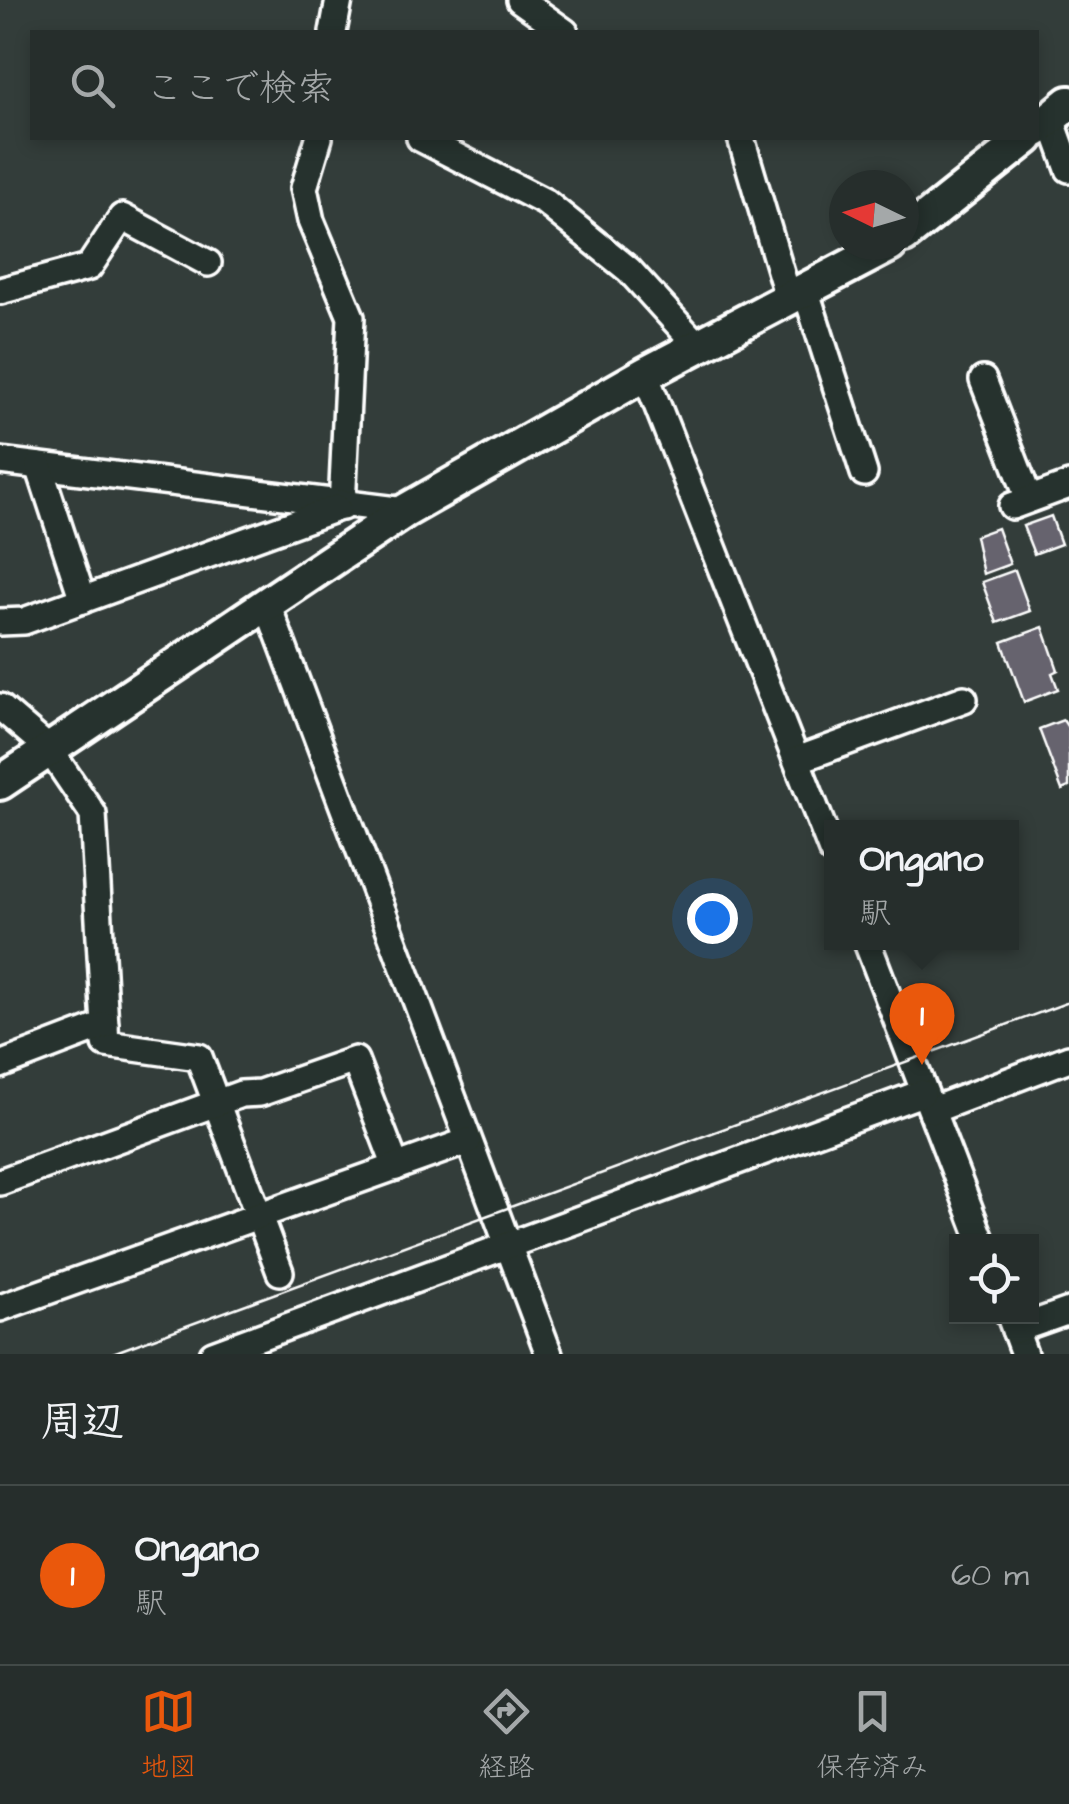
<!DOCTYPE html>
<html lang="ja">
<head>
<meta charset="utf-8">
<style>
	body { margin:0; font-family:"Architects Daughter","Klee One",sans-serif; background:#323a38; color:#f1f3f6 }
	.controls { position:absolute; right:30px; bottom:30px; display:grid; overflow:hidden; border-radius:0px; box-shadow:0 5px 15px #0003 }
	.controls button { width:90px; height:90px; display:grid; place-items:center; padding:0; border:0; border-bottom:2px solid #424a48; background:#262e2c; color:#f1f3f6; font:50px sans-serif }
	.compass { position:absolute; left:829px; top:170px; width:90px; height:90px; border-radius:50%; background:#262e2c; box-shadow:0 5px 15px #0003; rotate:275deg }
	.you { position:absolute; left:712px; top:918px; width:35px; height:35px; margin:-25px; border:8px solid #fff; border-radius:50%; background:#1a73e8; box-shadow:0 0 0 15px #1a73e833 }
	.badge { display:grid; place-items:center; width:65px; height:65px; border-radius:50%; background:#ea580c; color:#fff; font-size:32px; font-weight:700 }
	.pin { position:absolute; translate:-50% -82px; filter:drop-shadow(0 2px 5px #0008) }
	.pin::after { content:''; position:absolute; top:52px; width:35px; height:30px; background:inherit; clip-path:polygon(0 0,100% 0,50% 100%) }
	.popup { position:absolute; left:824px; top:820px; width:195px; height:130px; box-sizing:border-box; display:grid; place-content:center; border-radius:0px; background:#262e2c; filter:drop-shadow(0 2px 8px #0005); font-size:32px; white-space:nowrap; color:#a4a8a9 }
	.popup b { font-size:38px; color:#f1f3f6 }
	.popup::after { content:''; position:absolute; left:50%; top:100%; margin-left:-20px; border:20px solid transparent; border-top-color:#262e2c }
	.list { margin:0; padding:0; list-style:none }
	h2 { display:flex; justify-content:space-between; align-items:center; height:130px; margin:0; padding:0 40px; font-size:42px }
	h2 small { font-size:32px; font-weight:400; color:#a4a8a9 }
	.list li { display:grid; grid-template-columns:65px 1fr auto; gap:30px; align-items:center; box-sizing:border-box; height:180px; padding:0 40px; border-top:2px solid #424a48 }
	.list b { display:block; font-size:38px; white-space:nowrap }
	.list p { margin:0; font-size:32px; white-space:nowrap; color:#a4a8a9 }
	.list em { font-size:32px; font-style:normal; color:#a4a8a9 }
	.icon { flex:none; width:55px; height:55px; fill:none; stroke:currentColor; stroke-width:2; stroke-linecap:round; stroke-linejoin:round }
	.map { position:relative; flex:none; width:1069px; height:1354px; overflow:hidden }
	.search { position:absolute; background:#262e2c; box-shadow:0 5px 15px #0003; left:30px; right:30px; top:30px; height:110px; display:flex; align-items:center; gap:25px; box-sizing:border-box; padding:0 35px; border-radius:0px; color:#a4a8a9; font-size:38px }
	.sheet { height:310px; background:#262e2c }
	nav { display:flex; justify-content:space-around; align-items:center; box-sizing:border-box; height:140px; border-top:2px solid #424a48; background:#262e2c; font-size:28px; color:#a4a8a9 }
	nav a { display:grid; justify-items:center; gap:5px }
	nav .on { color:#ea580c }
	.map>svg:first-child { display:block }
	.building { fill:#66636e; stroke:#fff; stroke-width:2.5 }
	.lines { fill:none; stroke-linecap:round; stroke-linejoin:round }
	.minor-casing { stroke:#fff; stroke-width:32 }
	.tertiary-casing { stroke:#fff; stroke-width:40 }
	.minor { stroke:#26332d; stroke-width:25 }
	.tertiary { stroke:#26332d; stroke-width:32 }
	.tram { stroke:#fff; stroke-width:2.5 }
</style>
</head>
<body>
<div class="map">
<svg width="1069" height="1354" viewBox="0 0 1069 1354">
	<rect width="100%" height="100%" fill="#333d3a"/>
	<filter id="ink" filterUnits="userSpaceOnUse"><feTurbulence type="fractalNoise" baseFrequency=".01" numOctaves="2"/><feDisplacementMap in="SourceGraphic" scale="20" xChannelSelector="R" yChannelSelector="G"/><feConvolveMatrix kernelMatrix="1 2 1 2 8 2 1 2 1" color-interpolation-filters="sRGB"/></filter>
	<g filter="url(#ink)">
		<g class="building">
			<path d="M1051,516L1061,544L1034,554L1023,526Z"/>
			<path d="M997,528L1010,564L983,574L975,536Z"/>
			<path d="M1015,570L1030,611L997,623L982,582Z"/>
			<path d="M1043,627L1058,670L1052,673L1058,689L1024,702L1002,642Z"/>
			<path d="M1063,720L1069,729V787L1062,790L1039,729Z"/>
		</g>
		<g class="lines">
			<defs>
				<g id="minor">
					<path d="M520,0L565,32"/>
					<path d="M333,32L339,0"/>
					<path d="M1051,119L1069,169"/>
					<path d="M319,138L304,188L311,221L351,317L342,507"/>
					<path d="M420,138L545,202L629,270L698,346"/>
					<path d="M741,138L788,297"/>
					<path d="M805,289L864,473"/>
					<path d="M0,291L89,267L122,217L208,263"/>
					<path d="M645,374L832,851"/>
					<path d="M983,380L1029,499"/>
					<path d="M0,461L405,511"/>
					<path d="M39,466L83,600"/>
					<path d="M1012,506L1069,485"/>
					<path d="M266,601L549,1354"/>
					<path d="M0,622L24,621L337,508"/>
					<path d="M0,707L49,749L93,814L106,1044L199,1057L280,1272"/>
					<path d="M797,760L964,699"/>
					<path d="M867,942L982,1242"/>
					<path d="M0,1065L105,1025"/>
					<path d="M933,1110L1069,1058"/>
					<path d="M0,1182L241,1094L260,1093L355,1060L396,1167"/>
					<path d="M0,1308L468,1141"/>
					<path d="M1010,1316L1024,1354"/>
					<path d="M1015,1330L1069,1311"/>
					<path d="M213,1354L922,1093"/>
				</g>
				<g id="tertiary">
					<path d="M1036,130L1069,103"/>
					<path d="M904,236L1027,138"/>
					<path d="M0,783L405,511L645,374L890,245"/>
				</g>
			</defs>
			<use href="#minor" class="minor-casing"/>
			<use href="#tertiary" class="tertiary-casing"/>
			<use href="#minor" class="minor"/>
			<use href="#tertiary" class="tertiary"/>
			<path class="tram" d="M110,1354L1069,1002"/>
		</g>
	</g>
</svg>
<div class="controls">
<button><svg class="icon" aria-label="locate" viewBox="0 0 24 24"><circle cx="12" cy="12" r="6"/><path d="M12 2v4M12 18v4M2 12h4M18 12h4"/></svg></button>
</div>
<svg class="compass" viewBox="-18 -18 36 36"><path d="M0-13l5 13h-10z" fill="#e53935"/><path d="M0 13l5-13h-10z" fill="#a4a8a9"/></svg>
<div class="you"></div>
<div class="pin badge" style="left:922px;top:1065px">1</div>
<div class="popup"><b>Ongano</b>駅</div>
<div class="search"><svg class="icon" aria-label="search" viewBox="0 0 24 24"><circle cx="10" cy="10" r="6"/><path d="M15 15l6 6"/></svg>ここで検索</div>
</div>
<section class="sheet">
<h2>周辺<small></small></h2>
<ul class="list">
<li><span class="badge">1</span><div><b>Ongano</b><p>駅</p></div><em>60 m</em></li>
</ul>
</section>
<nav>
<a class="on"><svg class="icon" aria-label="map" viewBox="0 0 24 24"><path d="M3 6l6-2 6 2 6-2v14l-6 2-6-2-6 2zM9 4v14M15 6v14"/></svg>地図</a>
<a><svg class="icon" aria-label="directions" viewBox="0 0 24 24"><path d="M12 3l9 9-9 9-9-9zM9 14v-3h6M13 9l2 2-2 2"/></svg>経路</a>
<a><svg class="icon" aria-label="saved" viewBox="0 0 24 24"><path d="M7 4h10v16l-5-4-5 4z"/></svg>保存済み</a>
</nav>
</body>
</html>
